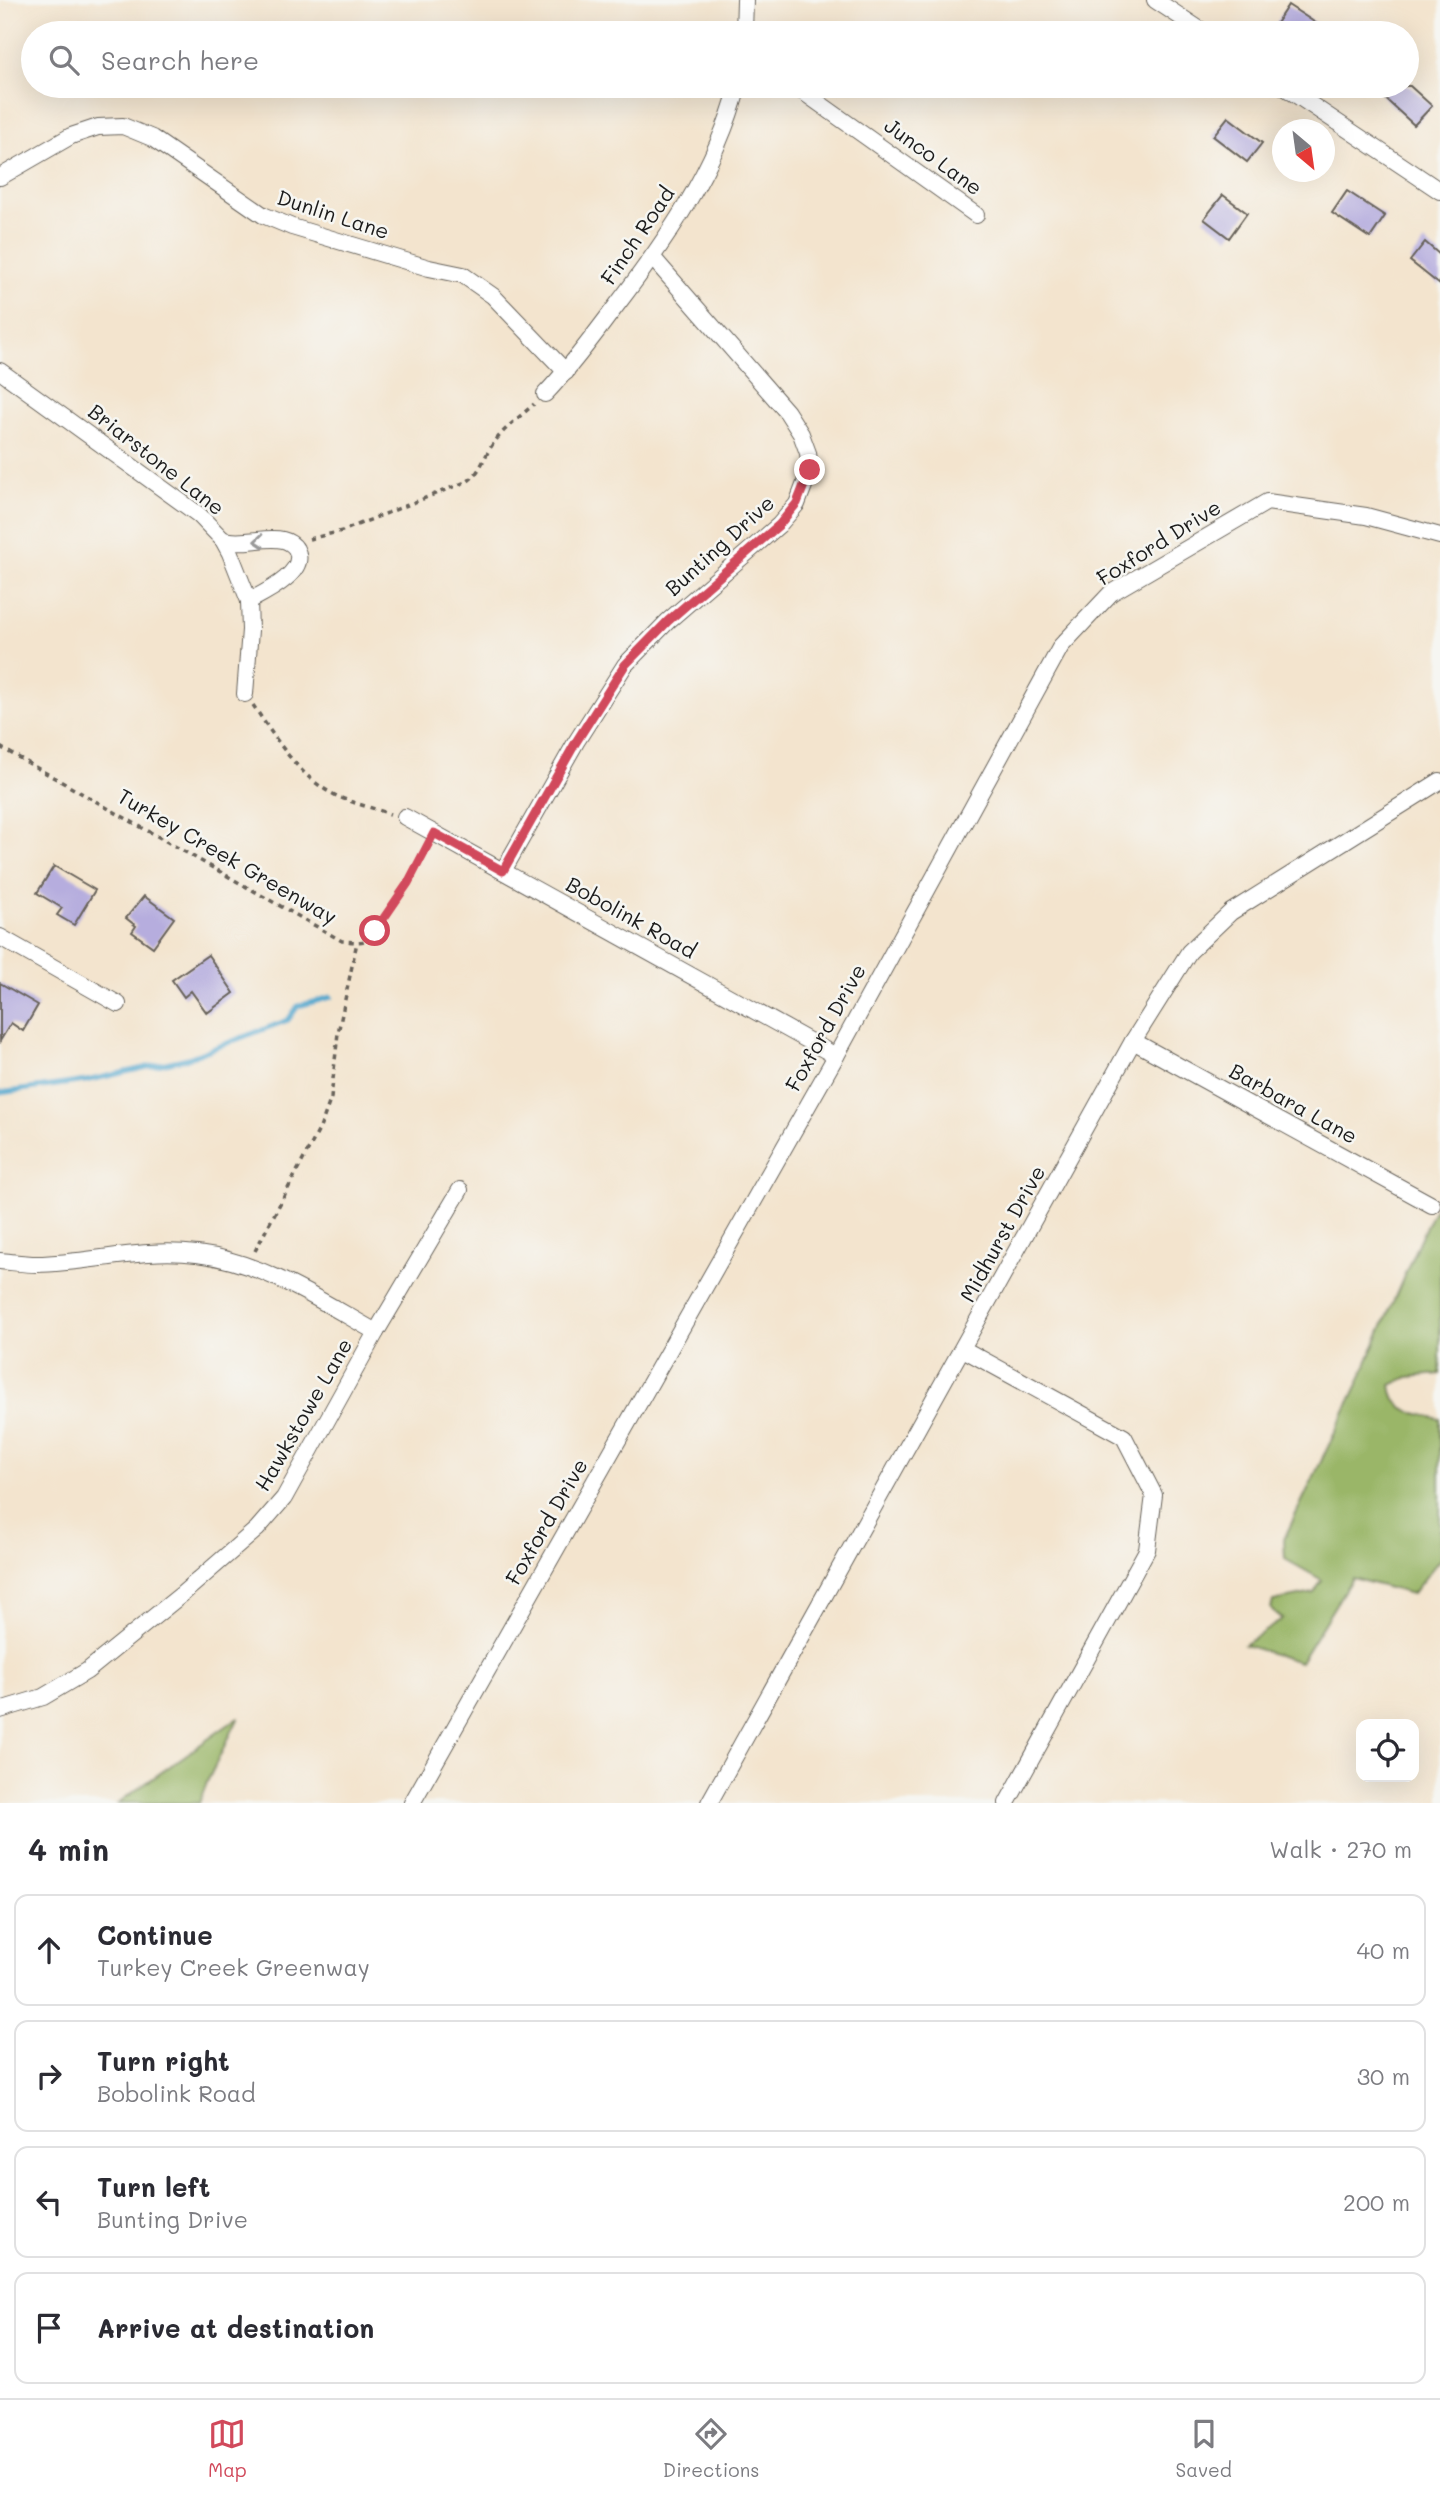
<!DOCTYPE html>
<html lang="en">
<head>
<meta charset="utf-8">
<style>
	body { margin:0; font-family:Mali,sans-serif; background:#f2f2f3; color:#2b2b33 }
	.controls { position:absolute; right:21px; bottom:21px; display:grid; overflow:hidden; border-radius:14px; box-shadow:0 7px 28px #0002 }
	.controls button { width:63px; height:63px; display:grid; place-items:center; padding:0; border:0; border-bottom:2px solid #e1e1e2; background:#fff; color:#2b2b33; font:35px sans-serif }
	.compass { position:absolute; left:1272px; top:119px; width:63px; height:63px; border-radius:50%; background:#fff; box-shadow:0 7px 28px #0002; rotate:151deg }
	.stop { position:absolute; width:21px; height:21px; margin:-16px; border:5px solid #d1495b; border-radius:50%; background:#fff }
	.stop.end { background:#d1495b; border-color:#fff; box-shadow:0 2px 7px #0008 }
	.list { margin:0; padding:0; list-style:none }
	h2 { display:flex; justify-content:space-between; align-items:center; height:91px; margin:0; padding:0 28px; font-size:30px }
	h2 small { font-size:23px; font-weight:400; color:#7c7c81 }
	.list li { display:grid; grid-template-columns:46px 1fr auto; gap:21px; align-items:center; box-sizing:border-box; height:112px; margin:0 14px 14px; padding:0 14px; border:2px solid #e1e1e2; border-radius:14px }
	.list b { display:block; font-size:26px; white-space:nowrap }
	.list p { margin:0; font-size:23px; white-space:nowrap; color:#7c7c81 }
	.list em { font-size:23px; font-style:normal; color:#7c7c81 }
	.icon { flex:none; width:38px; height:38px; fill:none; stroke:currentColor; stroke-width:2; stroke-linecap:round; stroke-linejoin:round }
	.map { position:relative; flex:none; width:1440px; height:1803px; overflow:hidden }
	.search { position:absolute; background:#fff; box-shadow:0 7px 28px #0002; left:21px; right:21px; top:21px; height:77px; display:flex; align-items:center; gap:18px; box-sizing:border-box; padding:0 24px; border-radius:38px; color:#7c7c81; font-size:26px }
	.sheet { height:595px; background:#fff }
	nav { display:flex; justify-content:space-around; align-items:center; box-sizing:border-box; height:98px; border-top:2px solid #e1e1e2; background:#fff; font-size:19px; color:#7c7c81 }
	nav a { display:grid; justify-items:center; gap:4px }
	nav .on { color:#d1495b }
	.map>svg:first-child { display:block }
	.forest { fill:#9ab668; stroke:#5b6942; stroke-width:2 }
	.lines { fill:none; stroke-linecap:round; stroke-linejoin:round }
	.stream { stroke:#4fa5cc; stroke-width:5 }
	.building { fill:#b6adde }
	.street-casing { stroke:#67625a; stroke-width:18 }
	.path { stroke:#67625a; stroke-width:3.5; stroke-dasharray:5 5; stroke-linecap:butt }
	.street { stroke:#fff; stroke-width:16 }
	.oneway { stroke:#999 }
	.route { stroke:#d1495b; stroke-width:9 }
	.labels { text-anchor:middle; stroke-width:5; stroke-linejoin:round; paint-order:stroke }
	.street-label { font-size:21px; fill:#1c1c1c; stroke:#f6f6f2 }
</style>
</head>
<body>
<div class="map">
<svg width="1440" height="1803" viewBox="0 0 1440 1803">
	<rect width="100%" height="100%" fill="#f6f6f2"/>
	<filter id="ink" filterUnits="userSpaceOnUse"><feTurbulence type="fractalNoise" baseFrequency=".0143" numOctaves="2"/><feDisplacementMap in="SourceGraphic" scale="14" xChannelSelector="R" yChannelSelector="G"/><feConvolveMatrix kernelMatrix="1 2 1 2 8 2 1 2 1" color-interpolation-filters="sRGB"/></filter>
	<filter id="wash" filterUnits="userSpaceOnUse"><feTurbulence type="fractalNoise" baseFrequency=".00686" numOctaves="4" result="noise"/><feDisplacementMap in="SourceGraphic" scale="28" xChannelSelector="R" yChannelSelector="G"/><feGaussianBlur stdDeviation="1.57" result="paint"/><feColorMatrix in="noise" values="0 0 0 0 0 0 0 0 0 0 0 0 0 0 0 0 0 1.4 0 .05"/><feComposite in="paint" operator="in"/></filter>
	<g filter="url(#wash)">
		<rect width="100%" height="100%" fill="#f3e4ce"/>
		<g class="forest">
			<path d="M1440,1198V1374L1408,1377L1391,1385C1394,1414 1416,1412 1440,1419V1559L1412,1594L1352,1578L1300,1662L1244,1645L1283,1619L1271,1609L1273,1601L1314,1593L1322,1580L1285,1559L1284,1539L1358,1384L1419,1241Z"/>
			<path d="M239,1717L208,1780L199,1803H118Z"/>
		</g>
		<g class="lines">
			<path class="stream" d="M0,1093L86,1081L188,1058L288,1020L298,1006L331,997"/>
		</g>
		<g id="blocks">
			<g class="building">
				<path d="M1288,5L1331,33H1281L1273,28Z"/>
				<path d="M1389,86H1410L1432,106L1414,125L1381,95Z"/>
				<path d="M1228,117L1262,143L1247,162L1213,136Z"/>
				<path d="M1347,191L1385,216L1370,238L1332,213Z"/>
				<path d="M1223,195L1247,213L1229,238L1204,219Z"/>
				<path d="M1425,242L1440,255V285L1410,261Z"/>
				<path d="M54,866L95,890L74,925L57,915L62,908L37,893Z"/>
				<path d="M144,896L174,918L153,947L132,932L136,926L126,918Z"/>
				<path d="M208,955L234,993L207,1013L191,991L184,997L172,980Z"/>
				<path d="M0,983L38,1005L23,1031L11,1023L0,1041Z"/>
			</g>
		</g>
	</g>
	<g filter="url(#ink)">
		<use href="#blocks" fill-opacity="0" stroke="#67625a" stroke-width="2"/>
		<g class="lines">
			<defs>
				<g id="street">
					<path d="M1155,0L1205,33"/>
					<path d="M744,33L745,0"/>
					<path d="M795,86L976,215"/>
					<path d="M1283,86L1440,191"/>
					<path d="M0,177L71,136L98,127L123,126L152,138L263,215L292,227L429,268L463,275L493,296L566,372"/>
					<path d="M0,371L199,515L223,540L230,553L249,601L250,630L245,694"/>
					<path d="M545,394C570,368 591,339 613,310C665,242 716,170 738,86"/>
					<path d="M223,540C244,545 265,536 283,540C288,541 294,545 296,549C309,572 264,593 249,601"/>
					<path d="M405,817L836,1056"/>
					<path d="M503,871L576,742L625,665L668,621L779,525L797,504L810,470L808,453L801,434L787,412L653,258"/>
					<path d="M0,937L118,1004"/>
					<path d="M1133,1041L1432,1205"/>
					<path d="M0,1261C12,1262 25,1264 37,1264C91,1263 143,1247 197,1254C263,1262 319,1300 376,1332"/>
					<path d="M963,1349L1124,1437L1154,1495L1147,1550L1007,1803"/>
					<path d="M0,1710L43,1697L87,1671L181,1595L257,1529L284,1498L376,1332L460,1190"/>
					<path d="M412,1803L836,1056L1061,646L1111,593L1267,502L1366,516L1440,536"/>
					<path d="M709,1803L1133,1041L1189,952L1231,912L1440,781"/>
				</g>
			</defs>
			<use href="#street" class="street-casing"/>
			<g class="path">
				<path d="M309,539L342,531L468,481C481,472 484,456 493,444C504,428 520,417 534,404"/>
				<path d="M253,705C274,736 298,776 333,794C350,803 371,807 390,814"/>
				<path d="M0,747L342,941C349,941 358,943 364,941C381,934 417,866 427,847"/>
				<path d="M255,1251L320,1128L331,1098L338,1033L357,942"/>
			</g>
			<use href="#street" class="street"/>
		</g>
		<defs><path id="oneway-chevron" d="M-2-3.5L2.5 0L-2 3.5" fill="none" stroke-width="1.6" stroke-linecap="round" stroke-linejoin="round" transform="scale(1.75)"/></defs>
		<use class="oneway" href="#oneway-chevron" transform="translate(259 541) rotate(175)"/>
	</g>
	<g class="lines" filter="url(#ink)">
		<path class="route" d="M375,931L408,883L434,833L503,871L576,742L625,665L668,621L779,525L797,503L810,470"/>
	</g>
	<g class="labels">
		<g class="street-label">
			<text transform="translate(933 157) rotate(36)" y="7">Junco Lane</text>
			<text transform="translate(333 215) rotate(18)" y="7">Dunlin Lane</text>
			<text transform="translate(638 236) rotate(-56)" y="7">Finch Road</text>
			<text transform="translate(156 460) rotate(38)" y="7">Briarstone Lane</text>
			<text transform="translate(1159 543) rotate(-32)" y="7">Foxford Drive</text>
			<text transform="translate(720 546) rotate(-42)" y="7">Bunting Drive</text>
			<text transform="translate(227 857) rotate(30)" y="7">Turkey Creek Greenway</text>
			<text transform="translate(631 918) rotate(29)" y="7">Bobolink Road</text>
			<text transform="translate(826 1028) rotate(-61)" y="7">Foxford Drive</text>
			<text transform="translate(1293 1104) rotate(29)" y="7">Barbara Lane</text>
			<text transform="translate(1003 1234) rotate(-61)" y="7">Midhurst Drive</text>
			<text transform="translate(304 1415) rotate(-60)" y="7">Hawkstowe Lane</text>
			<text transform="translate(547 1522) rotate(-60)" y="7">Foxford Drive</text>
		</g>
	</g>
</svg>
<div class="controls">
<button><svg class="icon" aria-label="locate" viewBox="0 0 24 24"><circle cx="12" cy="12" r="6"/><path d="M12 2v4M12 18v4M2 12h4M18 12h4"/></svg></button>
</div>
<svg class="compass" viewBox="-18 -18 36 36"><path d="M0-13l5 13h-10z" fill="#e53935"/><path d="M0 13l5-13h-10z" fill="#7c7c81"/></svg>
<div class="stop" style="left:375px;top:931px"></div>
<div class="stop end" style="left:810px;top:470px"></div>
<div class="search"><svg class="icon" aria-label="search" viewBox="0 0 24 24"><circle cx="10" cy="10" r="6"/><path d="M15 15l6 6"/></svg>Search here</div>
</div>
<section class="sheet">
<h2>4 min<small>Walk · 270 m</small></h2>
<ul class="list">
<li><svg class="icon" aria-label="ahead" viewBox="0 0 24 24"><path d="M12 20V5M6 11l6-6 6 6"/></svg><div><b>Continue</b><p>Turkey Creek Greenway</p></div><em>40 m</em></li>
<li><svg class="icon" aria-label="right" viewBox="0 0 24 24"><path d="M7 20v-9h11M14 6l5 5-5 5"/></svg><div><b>Turn right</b><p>Bobolink Road</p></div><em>30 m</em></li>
<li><svg class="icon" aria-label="left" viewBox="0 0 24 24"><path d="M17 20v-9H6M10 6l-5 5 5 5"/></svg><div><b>Turn left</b><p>Bunting Drive</p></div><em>200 m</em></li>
<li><svg class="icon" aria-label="arrive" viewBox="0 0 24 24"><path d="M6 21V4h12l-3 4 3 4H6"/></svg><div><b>Arrive at destination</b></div></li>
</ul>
</section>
<nav>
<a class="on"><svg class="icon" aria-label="map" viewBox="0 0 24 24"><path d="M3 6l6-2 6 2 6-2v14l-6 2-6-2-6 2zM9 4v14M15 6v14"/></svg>Map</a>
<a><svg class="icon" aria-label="directions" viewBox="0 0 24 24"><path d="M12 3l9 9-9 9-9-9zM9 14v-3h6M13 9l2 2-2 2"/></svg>Directions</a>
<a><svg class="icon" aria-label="saved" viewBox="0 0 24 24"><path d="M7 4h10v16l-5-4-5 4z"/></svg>Saved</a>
</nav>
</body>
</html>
